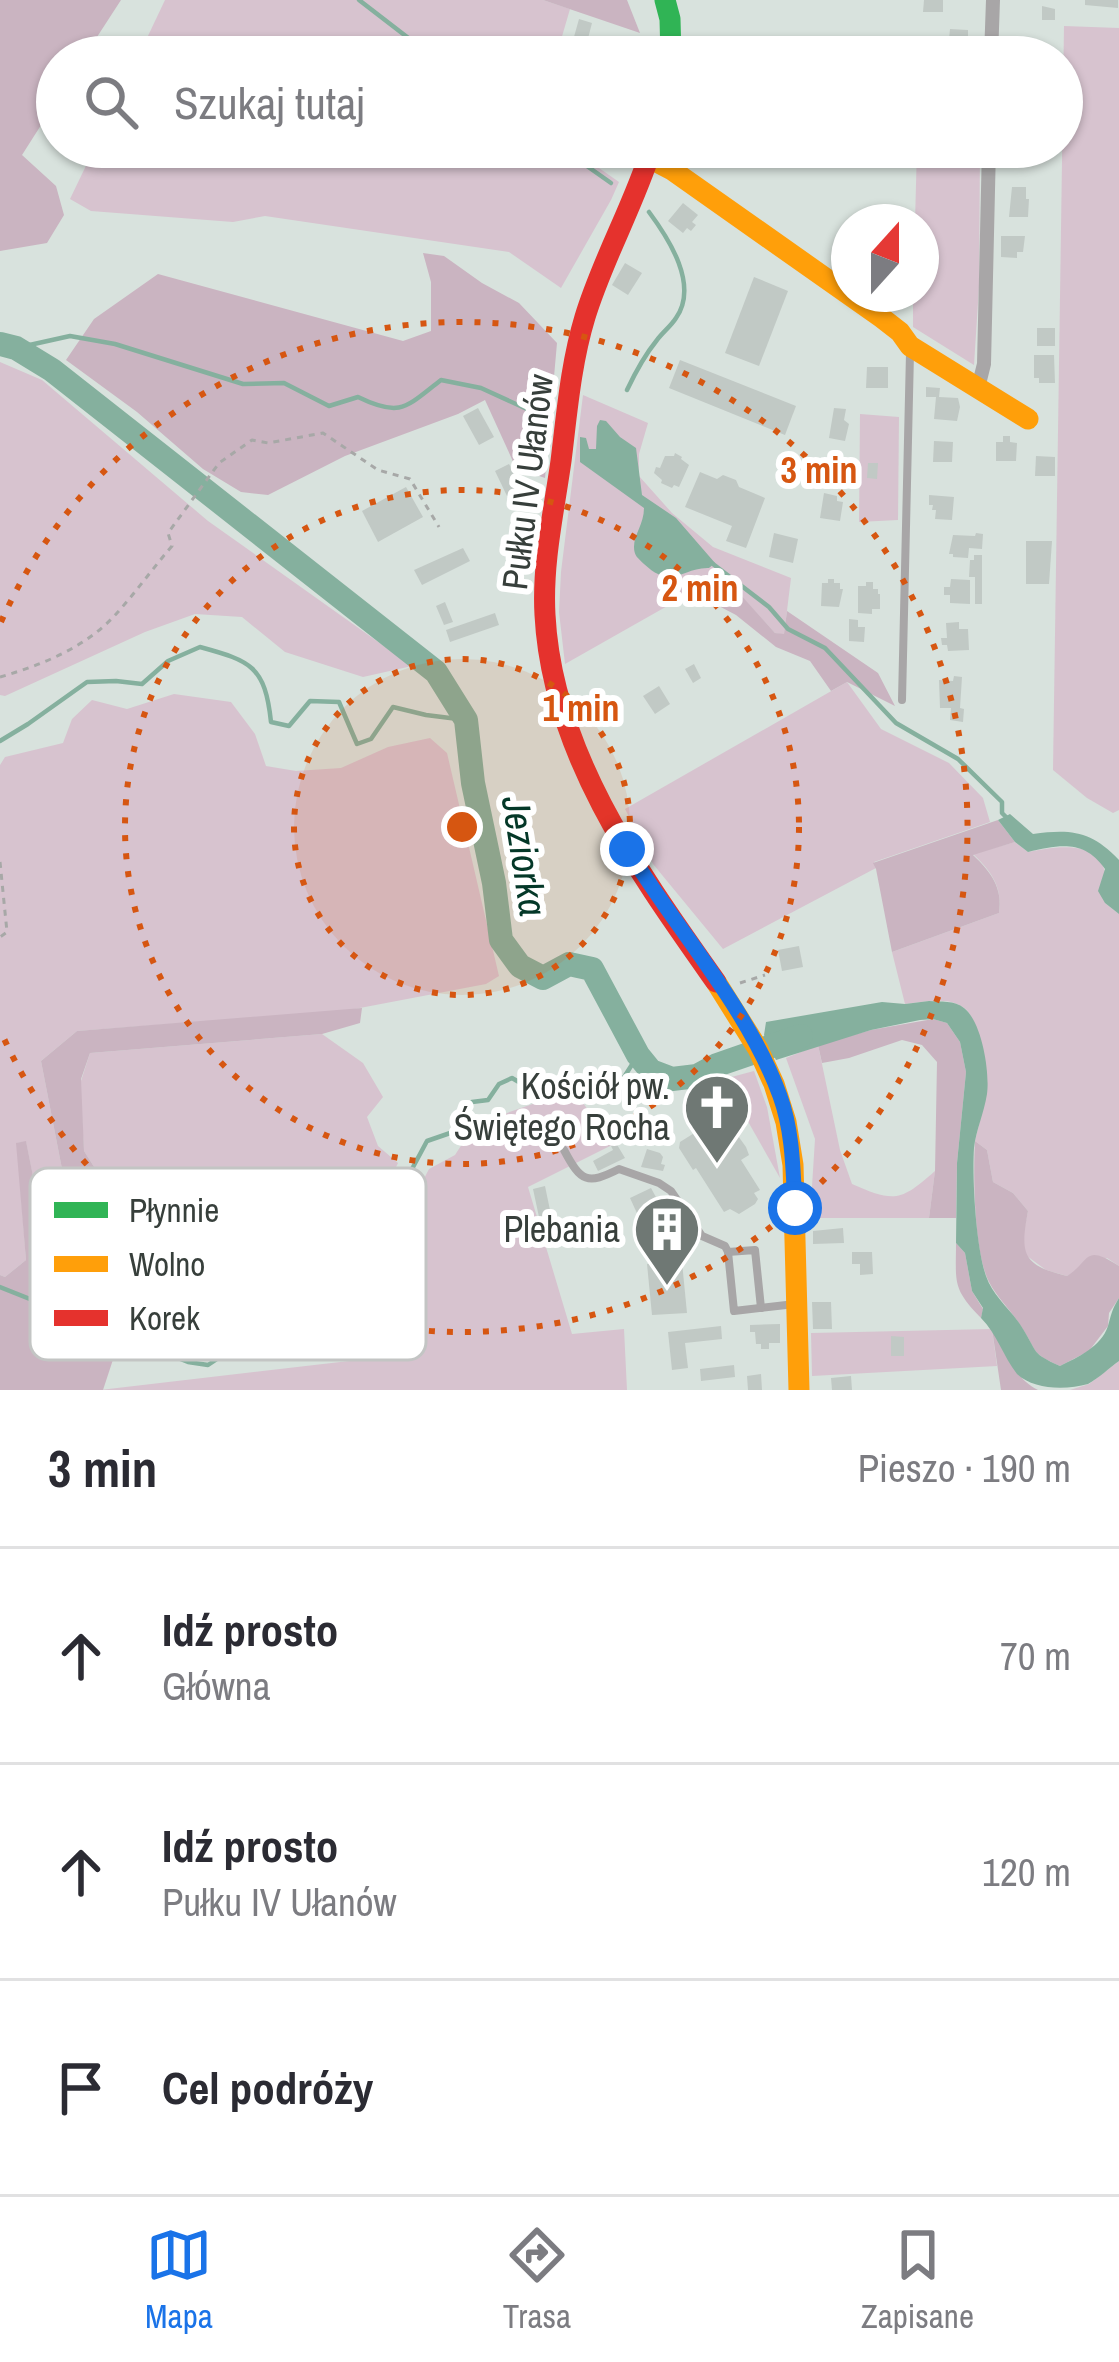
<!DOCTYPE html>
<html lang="pl">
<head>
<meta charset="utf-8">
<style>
	body { margin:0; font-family:"Archivo Narrow",sans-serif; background:#f2f2f3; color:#2b2b33 }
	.compass { position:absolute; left:831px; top:204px; width:108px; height:108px; border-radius:50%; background:#fff; box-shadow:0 3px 9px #0004; rotate:21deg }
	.stop { position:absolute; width:36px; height:36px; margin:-27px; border:9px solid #1a73e8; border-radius:50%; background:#fff }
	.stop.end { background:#1a73e8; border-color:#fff; box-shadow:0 3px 12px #0008 }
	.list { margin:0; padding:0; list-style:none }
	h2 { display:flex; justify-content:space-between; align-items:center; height:156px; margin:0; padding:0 48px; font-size:51px }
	h2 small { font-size:39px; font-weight:400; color:#7c7c81 }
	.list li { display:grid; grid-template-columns:78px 1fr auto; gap:36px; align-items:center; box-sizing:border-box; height:216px; padding:0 48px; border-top:3px solid #e1e1e2 }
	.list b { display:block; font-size:45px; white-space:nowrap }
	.list p { margin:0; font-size:39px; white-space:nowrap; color:#7c7c81 }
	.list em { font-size:39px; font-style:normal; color:#7c7c81 }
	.icon { flex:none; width:66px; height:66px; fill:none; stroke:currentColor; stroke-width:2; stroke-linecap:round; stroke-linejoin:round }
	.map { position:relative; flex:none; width:1119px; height:1390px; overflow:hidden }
	.search { position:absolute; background:#fff; box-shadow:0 3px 9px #0004; left:36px; right:36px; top:36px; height:132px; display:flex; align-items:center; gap:30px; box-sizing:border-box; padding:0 42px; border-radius:66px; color:#7c7c81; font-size:45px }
	.sheet { height:804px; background:#fff }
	nav { display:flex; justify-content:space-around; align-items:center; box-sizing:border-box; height:168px; border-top:3px solid #e1e1e2; background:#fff; font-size:33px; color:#7c7c81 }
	nav a { display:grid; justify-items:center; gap:6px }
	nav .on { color:#1a73e8 }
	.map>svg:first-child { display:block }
	.green { fill:#d7c3cf }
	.forest { fill:#cab4c1 }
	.water { fill:#85b09e }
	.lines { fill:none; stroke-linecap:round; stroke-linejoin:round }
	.stream { stroke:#85b09e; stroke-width:4.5 }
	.river { stroke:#85b09e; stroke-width:24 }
	.building { fill:#c1c9c5 }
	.path { stroke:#a7a8a7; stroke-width:3; stroke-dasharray:6 6; stroke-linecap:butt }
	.lane { stroke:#a8a6a7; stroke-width:8 }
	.street { stroke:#a8a6a7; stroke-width:14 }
	.fast { stroke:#30b455; stroke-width:21 }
	.slow { stroke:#ff9f0a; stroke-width:21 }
	.jam { stroke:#e5322d; stroke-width:21 }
	.route { stroke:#1a73e8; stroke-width:15 }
	.ring { fill:none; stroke:#d65611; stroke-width:6; stroke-dasharray:6 12 }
	.labels { text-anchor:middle; stroke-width:12; stroke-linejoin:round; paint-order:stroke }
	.street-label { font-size:36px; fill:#373f3b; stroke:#fff }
	.poi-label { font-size:36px; fill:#373f3b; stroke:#fff; text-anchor:end }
	.water-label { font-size:39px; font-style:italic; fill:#043828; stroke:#fff }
	.key { fill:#fff; stroke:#c3c5c4; stroke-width:3 }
	.key-label { font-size:33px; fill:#373f3b }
	.centre { fill:#d65611; stroke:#fff; stroke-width:6 }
	.ring-label { font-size:36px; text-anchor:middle; font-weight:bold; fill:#d65611; stroke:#fff; stroke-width:12; stroke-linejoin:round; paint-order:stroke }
</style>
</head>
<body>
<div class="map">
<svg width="1119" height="1390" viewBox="0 0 1119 1390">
	<rect width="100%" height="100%" fill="#d8e2dd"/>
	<g class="green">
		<path d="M165,0H543L570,9L556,57H138Z"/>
		<path d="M1064,26L1119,28V810L1113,813L1087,798L1053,770Z"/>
		<path d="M919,40L982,42L981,57H919Z"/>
		<path d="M95,147H569L619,182L611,200L561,288L509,252L265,216L233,222L91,211L70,199Z"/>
		<path d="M917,147H980L979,287L974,365L913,327V294H921V222H915Z"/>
		<path d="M0,362L42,380L208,521L412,666L363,677L285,652L242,617L195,614L145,632L5,696L0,695Z"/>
		<path d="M583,395L648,423L639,454V476L672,513L713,547L791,578L784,635L775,633L722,575L565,664L559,612L561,572Z"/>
		<path d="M860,414L899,417L898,520L859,522Z"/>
		<path d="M847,682L881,729L949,763L983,798L990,822L874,862L876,868L723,949L653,864L625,809Z"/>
		<path d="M174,694L231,702L255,734L266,766L296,771L341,768L388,747L430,738L447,753L499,976L486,984L344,1011L77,1031L41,1061L77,1246L66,1264L48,1251L26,1142L17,1143L26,1260L5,1277L0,1275V765L5,757L63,743L72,719L92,700L127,709Z"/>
		<path d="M1015,842L1028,852C1051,847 1100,838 1105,873C1106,883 1105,894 1105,903L1119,914V1266L1107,1258L1067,1276L1046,1270L1027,1256L1021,1245L1028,1211L1013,1193L993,1182L987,1150L975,1141C985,1101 992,1069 976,1030C972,1020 971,1011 961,1006C946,997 922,1002 905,1004L892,952L999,913C1003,887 991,871 973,854Z"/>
		<path d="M322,1034L363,1063L383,1097L367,1117L378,1146L398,1163L378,1204L313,1268L274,1266L238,1270L211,1267L172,1245L103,1181L84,1151L80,1084L90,1053Z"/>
		<path d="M818,1045L840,1150L852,1184C895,1203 901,1201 935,1171L929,1218H810L815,1139L786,1058Z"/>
		<path d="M754,1071L767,1107L780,1178L724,1079Z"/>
		<path d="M553,1097H579L612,1145L528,1187L572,1334L624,1329L627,1390H100L392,1356L398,1338L381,1244L398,1229L429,1169L455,1155L475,1124Z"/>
		<path d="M992,1329L997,1366L812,1376L811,1333Z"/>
		<path d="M1119,1361V1390H1070L1089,1384Z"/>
	</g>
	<g class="forest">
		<path d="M0,0H121L84,57H57V100L22,155L56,186L64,215L47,243L0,251Z"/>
		<path d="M543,0H627L640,33Z"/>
		<path d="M423,253L444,256L482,283L519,303L557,343L545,478L516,468L485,400L458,414L345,456L268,495L241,492L203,469L137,412L66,360L94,319L158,274L403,341L431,331V282Z"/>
		<path d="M722,574L775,633L784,634L787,611L878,673L895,706L847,682L831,691L810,661L776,647L736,615L692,592Z"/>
		<path d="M998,820L1015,842L973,855C991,872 1003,888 999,913L892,952L876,869L873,863Z"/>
		<path d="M362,1008L360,1023L322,1034L90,1053L81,1079L84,1151L103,1181L106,1234L128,1314L103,1390H0V1275L5,1277L26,1260L16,1143L26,1141L48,1251L66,1264L77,1246L41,1061L77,1031Z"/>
		<path d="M933,1019L947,1023L960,1042L966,1072L957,1163L956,1218H929L935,1171L937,1062L922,1045L902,1040L849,1058L822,1063L818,1045L871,1030Z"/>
		<path d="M975,1141L987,1150L993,1182L1013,1193L1028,1211C1020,1254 1022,1265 1067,1276C1091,1261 1083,1243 1119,1266V1298L1109,1313L1108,1326L1089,1351L1060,1366C1030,1353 1038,1352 1022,1328C1012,1311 998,1299 989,1282C974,1252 973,1176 975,1141Z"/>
		<path d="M956,1243L965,1253L972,1291L983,1309L981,1318C952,1288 956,1283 956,1243Z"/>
		<path d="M992,1329C1005,1352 1014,1378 1038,1390H1001Z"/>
	</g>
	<g class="water">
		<path d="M600,420L606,421L620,437L636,448L642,495L676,518L715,563L709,568C682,567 673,591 644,564C638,558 634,556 634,547C634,534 644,524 644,508L580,462V437L586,438L589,449H596L597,426Z"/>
		<path d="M1010,814L1033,834C1072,829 1091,831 1119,860V914L1105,903L1098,891L1105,869C1084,839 1059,845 1028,852L1015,842L998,820Z"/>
		<path d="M929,1001C940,1002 955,1000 964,1008C982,1022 990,1072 987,1094C984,1113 976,1130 974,1148C972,1180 976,1247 986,1276C993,1297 1012,1310 1023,1329C1038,1353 1031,1353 1060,1366C1078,1357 1101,1347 1108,1326C1111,1315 1112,1309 1119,1298V1361C1109,1368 1099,1378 1088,1384C1066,1390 1034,1390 1017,1374C1003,1356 997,1334 981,1318L983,1308L972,1291L965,1253L956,1243L957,1163L966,1072L960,1042L947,1023L933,1019L920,1020L871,1030L776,1060L764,1035L766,1022L882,1002L905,1004Z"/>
	</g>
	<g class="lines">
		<g class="stream">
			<path d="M359,0L433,57"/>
			<path d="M560,147L611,183"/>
			<path d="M16,348L70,336L115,344L243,384L284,383L329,406L358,397C401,418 406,407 441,380L481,388L540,415"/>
			<path d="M627,390C636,371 644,356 657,340C663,332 671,326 676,318C699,285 669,239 649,212"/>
			<path d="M713,564L769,607L788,629L825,648L896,723L958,759L1002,802V813L1007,818"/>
			<path d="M0,741L28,724L87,682L116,681L142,684L168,661L200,647C251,661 265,666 271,722L289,726L310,701L339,702L357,744L371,739L393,707L426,715L466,720"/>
			<path d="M0,1287L188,1362L208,1365L217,1359L233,1304L261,1272L288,1274L307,1284L390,1210L427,1141L456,1131L472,1102L488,1100L499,1084L512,1078L529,1088L545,1089L554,1080L584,1091L608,1095L611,1087L621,1082L638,1055"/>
		</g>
		<path class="river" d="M0,344L16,348L52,370L436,672L466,720L473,783L494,883L501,940L520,966L543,978L569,964L592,969L638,1055L651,1071L672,1079L697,1076L717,1065L801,1036"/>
	</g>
	<g class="building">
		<path d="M924,0H943V12H923Z"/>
		<path d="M1085,0H1118V8L1085,5Z"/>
		<path d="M1042,6L1055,9V20H1042Z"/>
		<path d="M579,19L592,23L585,50L594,52L593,57H574L578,46L572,44Z"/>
		<path d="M950,29L968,30V40H949Z"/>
		<path d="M612,44L631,47L630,57H600L601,50L611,52Z"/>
		<path d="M881,147H905V153L897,152V160L894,161L878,159L876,153L881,151Z"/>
		<path d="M1012,187H1026V199H1029L1028,217H1009Z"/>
		<path d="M683,203L698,215L692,222L696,225L691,231L687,228L683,233L668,221Z"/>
		<path d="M878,209L897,210V222H877Z"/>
		<path d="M1001,236H1025L1023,252H1017V258L1001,257Z"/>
		<path d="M625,263L642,273L628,295L612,285Z"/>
		<path d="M754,277L788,291L759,366L725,353Z"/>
		<rect x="1037" y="328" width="18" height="18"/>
		<path d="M1034,355H1054L1055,383H1039V378H1034Z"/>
		<path d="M680,360L796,406L785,435L669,388Z"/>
		<path d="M867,367H888V388H866Z"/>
		<path d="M926,387L940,388L939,397L958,398L960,407L957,421L934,419L936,397H926Z"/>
		<path d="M478,408L494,437L479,445L463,416Z"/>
		<path d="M834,408L846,409L844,420L849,424L845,441L829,438Z"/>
		<path d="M1003,436H1010V442L1017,443L1016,461H996V442H1003Z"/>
		<path d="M934,441L953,442L952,462H933Z"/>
		<path d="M675,453L682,457L681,459L689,465L679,487L674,485L672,488L661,483L662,480L654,473L656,467L660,468L665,456H674Z"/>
		<path d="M1036,456L1055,457V476H1035Z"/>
		<path d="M868,463H878L877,479L867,478Z"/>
		<path d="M509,464L522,487L507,496L495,471Z"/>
		<path d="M700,472L717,479L723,475L736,480L739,487L765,498L746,548L726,541L732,526L685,507Z"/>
		<path d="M406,487L423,517L378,542L362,511Z"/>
		<path d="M824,493L837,496V501L843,502L840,521L820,518Z"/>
		<path d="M929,495L954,497L952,520L935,519L936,510H932L933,505H929Z"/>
		<path d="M774,533L798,539L793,563L769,557Z"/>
		<path d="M976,533L983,534L982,549L969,548L968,558L953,557V554H949L953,535L975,536Z"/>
		<path d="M1026,541H1052L1049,584H1026Z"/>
		<path d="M463,548L470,561L422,585L414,570Z"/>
		<path d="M974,555H982V604H975V577H969L970,560H974Z"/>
		<path d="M828,579H834V583H840V589H843L839,607L821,606L822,583H828Z"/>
		<path d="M951,579L970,580V604L950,603V595H944V587H950Z"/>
		<path d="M866,582H873V589H878V594H880V609H872V614L858,613V586H866Z"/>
		<path d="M445,602L453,622L444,625L436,606Z"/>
		<path d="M495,613L499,625L450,642L446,630Z"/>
		<path d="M849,619L858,620V627H865L864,642L849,641Z"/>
		<path d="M959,622V629H968L969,650L948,651L947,645H942L941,638H947L946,623Z"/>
		<path d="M694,664L701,678L693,683L685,669Z"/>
		<path d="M954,676L962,677L960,708L964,709L963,722L950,720L951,708H940L939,680L953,681Z"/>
		<path d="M659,686L670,704L655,714L643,696Z"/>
		<path d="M799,946L803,967L782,971L778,950Z"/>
		<path d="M723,1115L746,1147L749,1155L741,1160L760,1190L754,1193L758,1199L755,1204L739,1214L730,1209L724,1212L696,1168L693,1170L679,1148L680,1142Z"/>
		<path d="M616,1143L625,1158L598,1171L593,1161L613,1150L611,1146Z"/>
		<path d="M647,1149L660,1153L663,1157L661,1164L665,1165L663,1171L641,1167Z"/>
		<path d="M545,1186L551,1215L539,1217L533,1189Z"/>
		<path d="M651,1188L676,1234L652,1246L630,1198Z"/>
		<path d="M843,1228L844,1243L813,1244V1231Z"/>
		<path d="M852,1252H872L873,1274L860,1275V1264H852Z"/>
		<path d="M682,1262L687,1313L652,1315L647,1264Z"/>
		<path d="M812,1302H831L832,1329H813Z"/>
		<path d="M780,1324V1343H769V1349H761V1344H756L755,1332H750V1325Z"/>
		<path d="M721,1326L722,1339L685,1343L688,1368L672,1370L668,1332Z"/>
		<path d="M891,1336L904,1337V1356H891Z"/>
		<path d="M734,1365L735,1377L701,1381L700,1369Z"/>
		<path d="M761,1374L762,1390H748L747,1376Z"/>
		<path d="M851,1376L852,1390H832L831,1378Z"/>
	</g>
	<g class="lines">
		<g class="path">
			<path d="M0,677C42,665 87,647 117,613C136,592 153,568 172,546L168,533L219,463L252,440L268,443L323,433L378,470L410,479L439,527"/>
			<path d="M0,862L7,932L0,937"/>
			<path d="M740,983L765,975"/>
		</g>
		<g class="lane">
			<path d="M902,700L910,353"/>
			<path d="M564,1150C581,1182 587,1185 619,1169L659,1183L671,1191L702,1236L725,1246L728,1252L734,1311L795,1304"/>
			<path d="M728,1252L755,1250L761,1308"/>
		</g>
		<g class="street">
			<path d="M991,57L993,0"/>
			<path d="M978,388L984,364L989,147"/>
		</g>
		<path class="fast" d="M665,0L670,19L671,57"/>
		<g class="slow">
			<path d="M649,158L672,170L882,318L900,332L910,346L1028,419"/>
			<path d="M716,982L758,1049L774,1084L786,1122L793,1165L799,1390"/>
		</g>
		<path class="jam" d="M652,147C634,205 603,258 585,317C571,363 567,412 561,461C554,511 542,563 545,615C552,753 639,873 716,982"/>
	</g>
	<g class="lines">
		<path class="route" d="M627,849C677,930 748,1008 780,1096C793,1132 793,1170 795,1208"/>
	</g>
	<circle cx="462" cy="827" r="168" fill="#d65611" fill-opacity=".12"/>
	<g class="ring">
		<circle cx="462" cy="827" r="168"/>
		<circle cx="462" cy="827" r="337"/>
		<path d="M1 622A505 505 0 1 1 1 1032"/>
	</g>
	<defs>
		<symbol id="church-pin" viewBox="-11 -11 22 30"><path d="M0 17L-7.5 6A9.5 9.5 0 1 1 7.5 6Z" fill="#6f7874" stroke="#fff"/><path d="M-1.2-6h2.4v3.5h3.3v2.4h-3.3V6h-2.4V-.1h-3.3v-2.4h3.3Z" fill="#fff"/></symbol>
		<symbol id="building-pin" viewBox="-11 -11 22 30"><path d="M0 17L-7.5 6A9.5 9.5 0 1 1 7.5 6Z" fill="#6f7874" stroke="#fff"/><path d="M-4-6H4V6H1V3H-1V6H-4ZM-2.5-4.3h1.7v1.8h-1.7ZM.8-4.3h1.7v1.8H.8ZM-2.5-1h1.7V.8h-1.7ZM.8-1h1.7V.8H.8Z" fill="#fff"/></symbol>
	</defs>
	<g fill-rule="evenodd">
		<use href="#church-pin" x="679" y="1069" width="76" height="104"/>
		<use href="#building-pin" x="629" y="1191" width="76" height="104"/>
	</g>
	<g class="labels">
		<g class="street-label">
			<text transform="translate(527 482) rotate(-83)" y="13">Pułku IV Ułanów</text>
		</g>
		<g class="poi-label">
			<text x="670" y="1099">Kościół pw.<tspan x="670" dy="41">Świętego Rocha</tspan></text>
			<text x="620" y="1242">Plebania</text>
		</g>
		<g class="water-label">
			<text transform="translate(525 856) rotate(81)" y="14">Jeziorka</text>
		</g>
	</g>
	<rect x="30" y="1168" width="396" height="192" rx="18" class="key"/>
	<rect x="54" y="1202" width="54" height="16" fill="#30b455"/>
	<rect x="54" y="1256" width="54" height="16" fill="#ff9f0a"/>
	<rect x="54" y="1310" width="54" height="16" fill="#e5322d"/>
	<g class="key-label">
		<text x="129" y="1222">Płynnie</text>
		<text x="129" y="1276">Wolno</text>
		<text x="129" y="1330">Korek</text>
	</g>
	<circle cx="462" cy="827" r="18" class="centre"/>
	<g class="ring-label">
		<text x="819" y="483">3 min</text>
		<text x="700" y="601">2 min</text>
		<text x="581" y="721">1 min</text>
	</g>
</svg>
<svg class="compass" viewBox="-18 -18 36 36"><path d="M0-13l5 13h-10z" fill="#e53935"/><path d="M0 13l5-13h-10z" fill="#7c7c81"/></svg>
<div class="stop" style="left:795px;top:1208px"></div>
<div class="stop end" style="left:627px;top:849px"></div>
<div class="search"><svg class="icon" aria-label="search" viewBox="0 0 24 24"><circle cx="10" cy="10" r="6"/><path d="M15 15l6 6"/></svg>Szukaj tutaj</div>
</div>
<section class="sheet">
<h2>3 min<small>Pieszo · 190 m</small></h2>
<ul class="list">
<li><svg class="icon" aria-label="ahead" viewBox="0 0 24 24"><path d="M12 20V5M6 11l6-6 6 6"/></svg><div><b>Idź prosto</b><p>Główna</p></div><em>70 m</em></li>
<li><svg class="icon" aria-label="ahead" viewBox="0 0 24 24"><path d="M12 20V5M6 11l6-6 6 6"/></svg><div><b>Idź prosto</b><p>Pułku IV Ułanów</p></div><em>120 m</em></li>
<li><svg class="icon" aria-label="arrive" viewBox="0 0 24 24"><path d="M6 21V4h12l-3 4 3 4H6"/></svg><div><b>Cel podróży</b></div></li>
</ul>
</section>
<nav>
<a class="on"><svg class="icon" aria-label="map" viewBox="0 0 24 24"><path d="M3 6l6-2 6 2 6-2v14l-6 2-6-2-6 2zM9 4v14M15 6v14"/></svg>Mapa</a>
<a><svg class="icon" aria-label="directions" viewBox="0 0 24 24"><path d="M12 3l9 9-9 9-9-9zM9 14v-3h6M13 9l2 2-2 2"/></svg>Trasa</a>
<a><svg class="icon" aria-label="saved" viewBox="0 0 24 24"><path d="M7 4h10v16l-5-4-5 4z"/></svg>Zapisane</a>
</nav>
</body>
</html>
